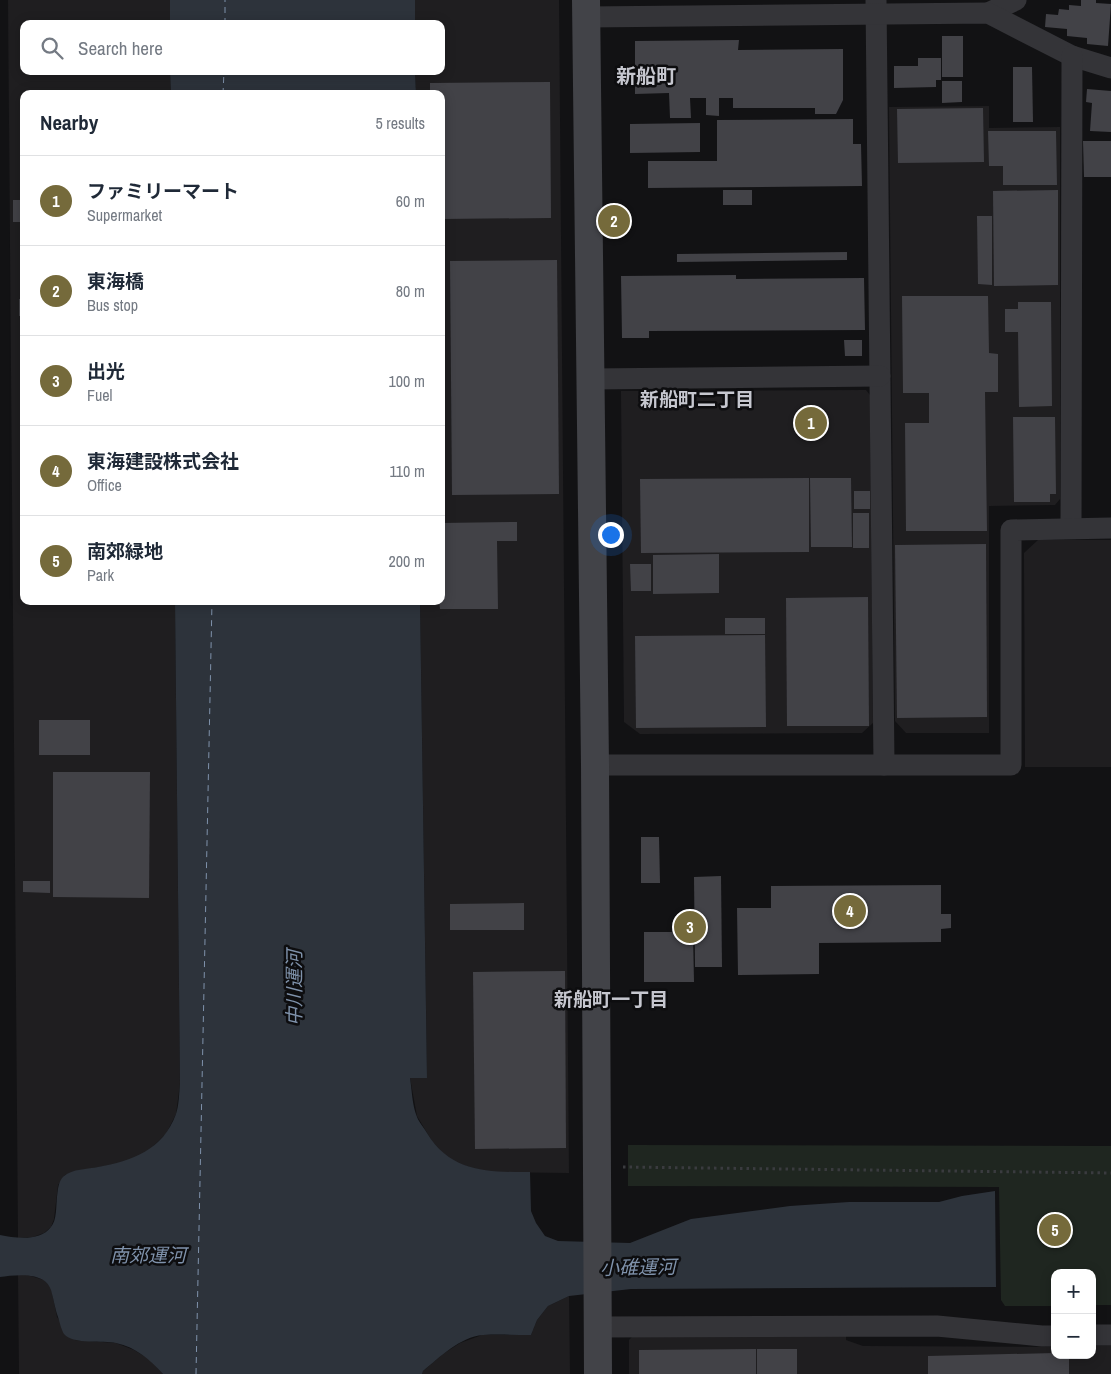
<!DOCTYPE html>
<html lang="en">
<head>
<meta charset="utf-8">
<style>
	body { margin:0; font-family:"Archivo Narrow","Noto Sans JP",sans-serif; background:#f6f6f7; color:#1f2937 }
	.controls { position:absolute; right:15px; bottom:15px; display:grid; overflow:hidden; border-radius:10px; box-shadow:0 2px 12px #0003 }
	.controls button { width:45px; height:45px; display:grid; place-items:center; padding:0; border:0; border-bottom:1px solid #e0e1e3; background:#fff; color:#1f2937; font:25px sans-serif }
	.you { position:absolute; left:610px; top:534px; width:18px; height:18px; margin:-12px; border:4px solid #fff; border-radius:50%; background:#1a73e8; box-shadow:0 0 0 8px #1a73e833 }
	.badge { display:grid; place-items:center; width:32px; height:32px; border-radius:50%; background:#756a3b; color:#fff; font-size:16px; font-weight:700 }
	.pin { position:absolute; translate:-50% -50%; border:2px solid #fff; box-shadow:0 1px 5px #0006 }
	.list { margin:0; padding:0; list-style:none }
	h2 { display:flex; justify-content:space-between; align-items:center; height:65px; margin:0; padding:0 20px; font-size:21px }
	h2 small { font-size:16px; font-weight:400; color:#747a83 }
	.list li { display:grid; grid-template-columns:32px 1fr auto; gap:15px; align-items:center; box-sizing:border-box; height:90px; padding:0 20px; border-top:1px solid #e0e1e3 }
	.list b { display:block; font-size:19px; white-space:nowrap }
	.list p { margin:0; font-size:16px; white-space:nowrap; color:#747a83 }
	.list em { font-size:16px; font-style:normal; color:#747a83 }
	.icon { flex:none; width:28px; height:28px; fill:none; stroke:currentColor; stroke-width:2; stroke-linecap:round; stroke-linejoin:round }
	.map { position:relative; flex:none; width:1111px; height:1374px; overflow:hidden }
	.search { position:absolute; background:#fff; box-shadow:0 2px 12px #0003; left:20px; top:20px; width:425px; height:55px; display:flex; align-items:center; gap:12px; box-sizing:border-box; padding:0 18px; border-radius:10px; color:#747a83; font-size:19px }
	.panel { position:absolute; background:#fff; box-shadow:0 2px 12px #0003; left:20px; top:90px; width:425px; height:515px; border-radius:10px }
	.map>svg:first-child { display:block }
	.built { fill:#1f1e20 }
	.green { fill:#1f2620 }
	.water { fill:#2d333b }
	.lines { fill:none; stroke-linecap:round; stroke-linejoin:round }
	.ferry { stroke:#7f92ab; stroke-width:1; stroke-dasharray:6 5; stroke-linecap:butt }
	.building { fill:#424247 }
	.path { stroke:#3a3b3f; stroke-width:3; stroke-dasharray:2.5 4; stroke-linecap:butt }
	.street { stroke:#343438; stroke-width:21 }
	.secondary { stroke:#424348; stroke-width:28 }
	.labels { text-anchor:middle; stroke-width:5; stroke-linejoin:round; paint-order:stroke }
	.neighbourhood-label { font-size:19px; font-weight:bold; fill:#c6c7cf; stroke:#0d0d0f }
	.water-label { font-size:19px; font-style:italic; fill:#7f92ab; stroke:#0d0d0f }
	.quarter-label { font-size:20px; font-weight:bold; fill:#c6c7cf; stroke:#0d0d0f }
</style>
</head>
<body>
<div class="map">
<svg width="1111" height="1374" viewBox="0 0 1111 1374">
	<rect width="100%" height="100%" fill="#121214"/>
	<g class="built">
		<path d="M8,0H170V24H24V71H170L171,94H24V601H175L180,1084L176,1114L166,1134L146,1153L122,1163L77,1171L65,1175L58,1185L54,1219L51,1227L44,1233L33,1237L18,1238Z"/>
		<path d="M415,0H559L569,1173L487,1172L463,1165L447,1158L432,1141L417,1116L410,1078L427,1077L420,601H441V94H416L415,71H441V24H415Z"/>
		<path d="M989,106V128L1060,127V499L1055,505L989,506V733H906L895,721L889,107Z"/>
		<path d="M866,390L870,395L873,723L862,733L640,734L624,722L621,391Z"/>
		<path d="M1038,540H1111V767H1025L1024,553Z"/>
		<path d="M24,1274L44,1280L51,1287L57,1317L75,1340L116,1343L134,1350L149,1359L163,1374H19L18,1275Z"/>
		<path d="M569,1296L570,1374H422L423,1371L443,1354L460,1343L482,1335H531L537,1320L548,1306Z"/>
		<path d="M846,1334V1340L863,1346L1055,1347V1355H1092V1346H1111V1374H629V1340L633,1336Z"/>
	</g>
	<path class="green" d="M628,1145L1111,1146V1305H1092V1273H1055V1306H1005L1001,1300L999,1187L628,1186Z"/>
	<g class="water">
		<rect x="170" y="0" width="245" height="24"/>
		<path d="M170,71H415L416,94H171Z"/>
		<path d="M175,601H420L427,1078H410C412,1090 412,1105 417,1117C419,1122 424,1128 427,1133C451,1173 489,1172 530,1172L531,1211L536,1223L545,1236L558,1241L630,1243L691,1219L790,1206L849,1202H939L962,1196L995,1191L996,1287L631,1289L569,1296L548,1306L537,1320L531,1335C515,1335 499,1334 483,1335C460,1337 440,1357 423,1371L422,1374H163C150,1360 136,1347 116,1343C103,1340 74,1345 64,1334C62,1331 60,1324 59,1320C55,1310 54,1300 51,1290C45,1271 15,1275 0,1277V1235C15,1238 40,1242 51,1227C57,1220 56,1206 57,1197C58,1190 58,1181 64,1176C72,1169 88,1169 98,1167C132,1161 163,1150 176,1114C179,1105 179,1094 180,1084Z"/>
	</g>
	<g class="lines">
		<g class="ferry">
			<path d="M225,24V0"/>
			<path d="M223,94L224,71"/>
			<path d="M196,1374L212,601"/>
		</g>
	</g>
	<g class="building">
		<path d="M1081,0H1096V3L1111,4L1108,46L1087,44V38L1067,36V29L1045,27L1046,14L1058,15L1059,9L1069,10V5L1081,6Z"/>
		<rect x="942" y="36" width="21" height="41"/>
		<path d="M739,40L738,50L843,49V100L836,114H815V108H733V98H719V116L706,115V98H690L691,118H670L669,93L635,94V41Z"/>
		<path d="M918,58H941V80H936V87L894,88V66H918Z"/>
		<path d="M1013,67H1032L1033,122H1013Z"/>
		<path d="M942,81H962V102L942,103Z"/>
		<path d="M550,82L551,218L441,219V94H430V83Z"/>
		<path d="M1087,89L1111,91V132L1090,131L1092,103L1086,102Z"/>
		<path d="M983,108L984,162L898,163L897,109Z"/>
		<path d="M853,119V144H861L862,186L648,188V161H717V120Z"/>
		<path d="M700,123V152L630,153V124Z"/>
		<path d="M988,131H1056L1057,185H1003V166H989Z"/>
		<path d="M1083,141H1111V177H1084Z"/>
		<rect x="723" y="190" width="29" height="15"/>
		<path d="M1058,190V285L994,286L993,191Z"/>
		<rect x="13" y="200" width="11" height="22"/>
		<path d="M977,216H992V285L978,284Z"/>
		<path d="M847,252V260L677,262V254Z"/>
		<path d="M557,260L559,494L452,495L450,261Z"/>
		<path d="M736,275V279L864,278L865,330L649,331V338H622L621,276Z"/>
		<path d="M902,296H988L989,353L998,354V392H985L987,531H906L905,423H929V393H903Z"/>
		<rect x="19" y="299" width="5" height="17"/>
		<path d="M1018,302H1051L1052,406L1019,407L1018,332H1005V309H1018Z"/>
		<path d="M844,340H862V356H845Z"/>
		<path d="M1013,417H1055L1056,494H1050V502H1014Z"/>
		<path d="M809,478V552L641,553L640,479Z"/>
		<path d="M810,478H851L852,547H811Z"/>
		<rect x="854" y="491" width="16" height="18"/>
		<rect x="853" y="513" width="16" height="35"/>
		<path d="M517,522V541H497L498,609H440L439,601H441V523Z"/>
		<path d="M986,544L987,717L897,718L895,545Z"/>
		<path d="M719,554V593L653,594V555Z"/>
		<path d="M630,564H651V591H631Z"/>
		<path d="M868,597L869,726H787L786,598Z"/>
		<path d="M63,601H155V604L63,603Z"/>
		<rect x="725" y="618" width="40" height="16"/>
		<path d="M765,635L766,727L636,728L635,636Z"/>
		<rect x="39" y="720" width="51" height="35"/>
		<path d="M53,772H150L149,898L53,897Z"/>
		<path d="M641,837H659L660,883H641Z"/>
		<path d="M721,876L722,967H695L694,877Z"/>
		<path d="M23,881H50V893L23,892Z"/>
		<path d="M941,885V914H951V928L941,929V942L819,943V974L738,975L737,908H771V886Z"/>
		<path d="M524,903V930H450V904Z"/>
		<path d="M644,932H693L694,982H644Z"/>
		<path d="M565,971L566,1148L475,1149L473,972Z"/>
		<path d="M756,1349V1374H639V1350Z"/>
		<rect x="757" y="1349" width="40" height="25"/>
		<path d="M1055,1353V1355H1069V1374H928V1356Z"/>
	</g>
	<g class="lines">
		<path class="path" d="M623,1167L1111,1173"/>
		<g class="street">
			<path d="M876,0L884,765"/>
			<path d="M988,13L1016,0"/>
			<path d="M587,17L988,13L1072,56L1111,68"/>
			<path d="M591,379L880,376"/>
			<path d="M1071,528L1072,56"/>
			<path d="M595,765H1011V530L1111,528"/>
			<path d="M598,1327L937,1326L1042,1336H1055"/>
			<path d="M1092,1335H1111"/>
		</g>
		<path class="secondary" d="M586,0L595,765L598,1374"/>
	</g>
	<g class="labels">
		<g class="neighbourhood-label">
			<text x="697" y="406">新船町二丁目</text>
			<text x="611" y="1006">新船町一丁目</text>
		</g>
		<g class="water-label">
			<text transform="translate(294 988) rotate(-90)" y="7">中川運河</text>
			<text x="148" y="1262">南郊運河</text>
			<text transform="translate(638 1267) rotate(-1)" y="7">小碓運河</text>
		</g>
		<g class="quarter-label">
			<text x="646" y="83">新船町</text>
		</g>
	</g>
</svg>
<div class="controls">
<button>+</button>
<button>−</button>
</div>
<div class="you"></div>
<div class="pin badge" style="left:811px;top:423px">1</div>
<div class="pin badge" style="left:614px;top:221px">2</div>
<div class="pin badge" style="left:690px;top:927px">3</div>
<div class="pin badge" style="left:850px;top:911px">4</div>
<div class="pin badge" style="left:1055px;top:1230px">5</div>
<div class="search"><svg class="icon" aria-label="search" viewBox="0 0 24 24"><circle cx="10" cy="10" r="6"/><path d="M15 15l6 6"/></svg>Search here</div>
<section class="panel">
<h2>Nearby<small>5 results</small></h2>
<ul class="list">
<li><span class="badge">1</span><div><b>ファミリーマート</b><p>Supermarket</p></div><em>60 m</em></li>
<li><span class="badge">2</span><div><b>東海橋</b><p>Bus stop</p></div><em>80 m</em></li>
<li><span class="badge">3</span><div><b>出光</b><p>Fuel</p></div><em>100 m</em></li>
<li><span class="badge">4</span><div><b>東海建設株式会社</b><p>Office</p></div><em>110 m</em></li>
<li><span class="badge">5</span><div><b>南郊緑地</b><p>Park</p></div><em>200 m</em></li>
</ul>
</section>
</div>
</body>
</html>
